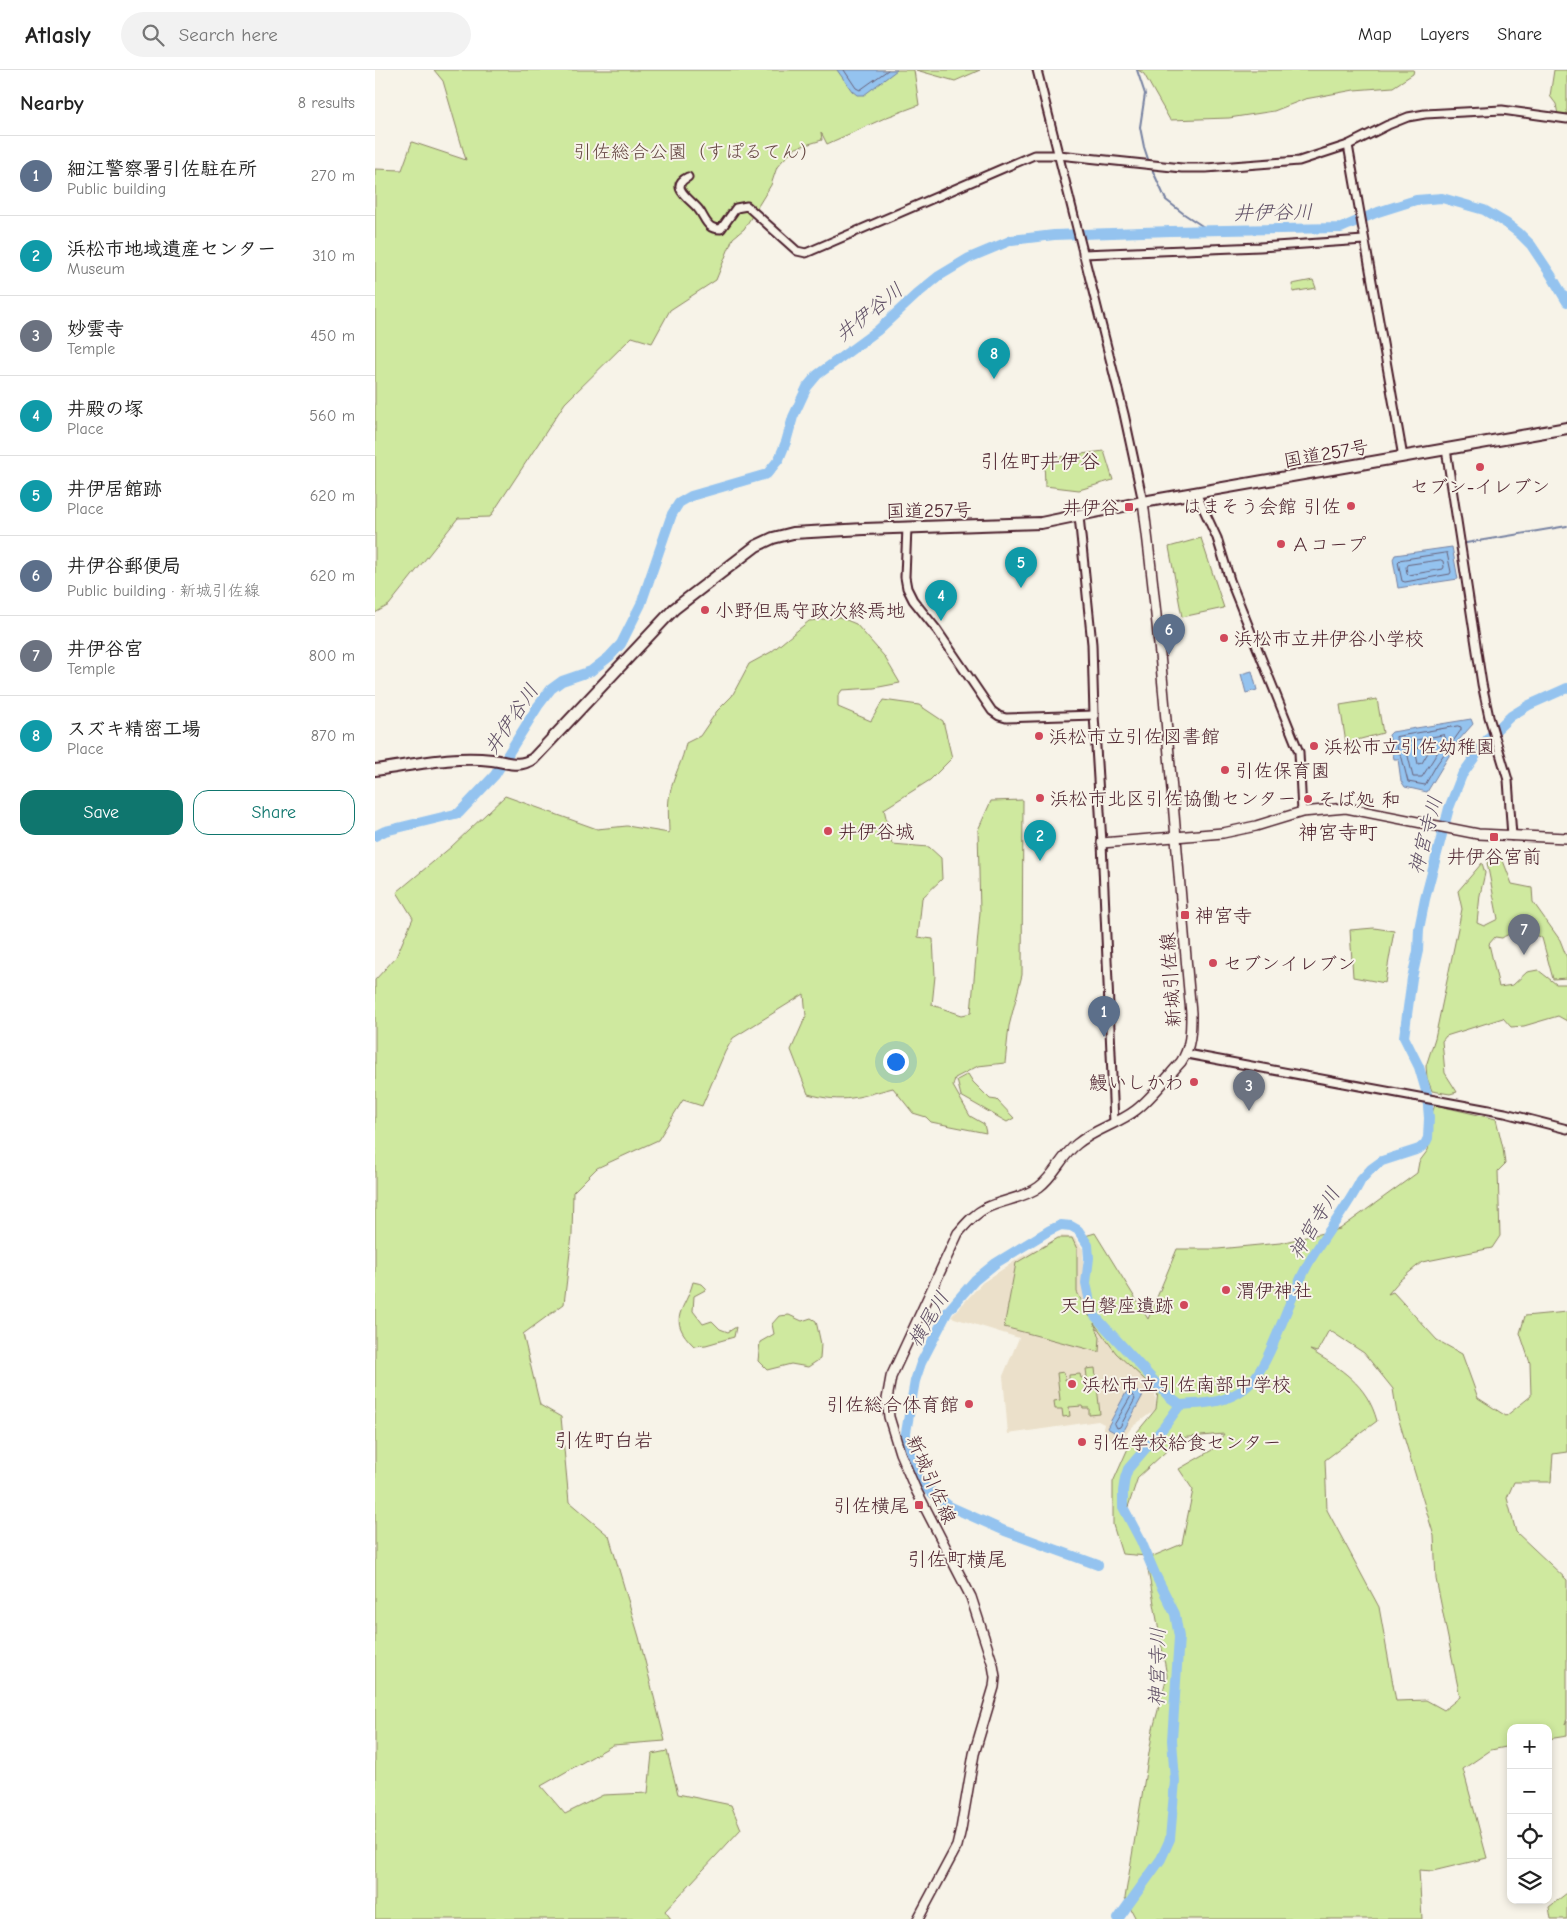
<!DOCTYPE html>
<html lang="en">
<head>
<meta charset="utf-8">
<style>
	body { margin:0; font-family:"Comic Neue","Klee One",sans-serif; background:#f2f2f2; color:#222 }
	.controls { position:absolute; right:15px; bottom:15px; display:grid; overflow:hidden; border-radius:10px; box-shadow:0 2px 8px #0003 }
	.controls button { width:45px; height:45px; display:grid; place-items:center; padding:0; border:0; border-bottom:1px solid #e0e0e0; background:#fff; color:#222; font:25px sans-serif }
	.you { position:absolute; left:520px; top:991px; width:18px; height:18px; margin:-12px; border:4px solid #fff; border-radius:50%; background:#1a73e8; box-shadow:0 0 0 8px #1a73e833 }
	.badge { display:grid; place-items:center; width:32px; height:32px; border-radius:50%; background:#0f766e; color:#fff; font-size:16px; font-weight:700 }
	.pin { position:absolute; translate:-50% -41px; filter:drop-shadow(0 1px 2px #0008) }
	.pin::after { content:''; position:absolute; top:26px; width:18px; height:15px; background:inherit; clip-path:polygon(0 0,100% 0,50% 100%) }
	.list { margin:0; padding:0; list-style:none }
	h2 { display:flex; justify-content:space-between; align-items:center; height:65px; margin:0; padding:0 20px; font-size:21px }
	h2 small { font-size:16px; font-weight:400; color:#767676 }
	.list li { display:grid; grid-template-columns:32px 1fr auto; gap:15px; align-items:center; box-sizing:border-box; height:80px; padding:0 20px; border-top:1px solid #e0e0e0 }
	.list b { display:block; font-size:19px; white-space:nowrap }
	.list p { margin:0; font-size:16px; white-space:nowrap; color:#767676 }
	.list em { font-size:16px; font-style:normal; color:#767676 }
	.actions { display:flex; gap:10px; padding:15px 20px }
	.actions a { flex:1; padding:11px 0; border:1px solid #0f766e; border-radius:15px; text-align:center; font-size:18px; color:#0f766e }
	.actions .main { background:#0f766e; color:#fff }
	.icon { flex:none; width:28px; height:28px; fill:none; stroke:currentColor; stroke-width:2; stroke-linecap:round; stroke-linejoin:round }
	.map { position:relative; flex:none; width:1192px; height:1849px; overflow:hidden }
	header { display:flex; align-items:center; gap:30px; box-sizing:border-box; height:70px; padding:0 25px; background:#fff; border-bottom:1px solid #e0e0e0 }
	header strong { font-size:24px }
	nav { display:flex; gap:28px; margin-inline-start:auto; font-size:18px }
	.search { width:350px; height:45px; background:#f2f2f2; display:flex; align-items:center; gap:12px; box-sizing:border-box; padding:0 18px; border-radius:28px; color:#767676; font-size:19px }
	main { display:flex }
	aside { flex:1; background:#fff }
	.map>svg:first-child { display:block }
	.built { fill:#ebe0ca }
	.green { fill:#cfe99f; stroke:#8c8465; fill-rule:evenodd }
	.water { fill:#94c3ef; stroke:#7681a1 }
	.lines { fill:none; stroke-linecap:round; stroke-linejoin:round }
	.shore { stroke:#686179; stroke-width:1 }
	.stream { stroke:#7681a1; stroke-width:2 }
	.river { stroke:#94c3ef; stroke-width:10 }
	.minor-casing { stroke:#4a1f2b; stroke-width:11 }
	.major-casing { stroke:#4a1f2b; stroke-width:12 }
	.highway-casing { stroke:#4a1f2b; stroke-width:14 }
	.minor { stroke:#f7f3e8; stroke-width:7 }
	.major { stroke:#f7f3e8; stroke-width:9 }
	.highway { stroke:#f7f3e8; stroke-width:10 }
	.poi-dot { fill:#d1495b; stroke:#f7f3e8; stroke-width:2 }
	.labels { text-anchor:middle; stroke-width:4; stroke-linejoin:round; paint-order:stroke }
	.park-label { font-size:19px; fill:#654742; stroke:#f7f3e8 }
	.street-label { font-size:19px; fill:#4a1f2b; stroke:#f7f3e8 }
	.poi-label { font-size:19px; fill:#4a1f2b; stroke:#f7f3e8; text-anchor:start }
	.water-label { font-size:20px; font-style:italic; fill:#605066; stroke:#f7f3e8 }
	.neighbourhood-label { font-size:20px; fill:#4a1f2b; stroke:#f7f3e8 }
</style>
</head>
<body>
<header>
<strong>Atlasly</strong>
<div class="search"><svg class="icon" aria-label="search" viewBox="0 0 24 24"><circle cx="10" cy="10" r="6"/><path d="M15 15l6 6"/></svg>Search here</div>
<nav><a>Map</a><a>Layers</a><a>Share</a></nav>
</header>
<main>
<aside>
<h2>Nearby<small>8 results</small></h2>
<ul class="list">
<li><span class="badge" style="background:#5c6f8a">1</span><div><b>細江警察署引佐駐在所</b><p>Public building</p></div><em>270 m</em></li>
<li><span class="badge" style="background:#0f9aa8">2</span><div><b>浜松市地域遺産センター</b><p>Museum</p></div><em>310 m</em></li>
<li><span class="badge" style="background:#6b7280">3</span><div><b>妙雲寺</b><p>Temple</p></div><em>450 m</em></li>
<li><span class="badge" style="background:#0f9aa8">4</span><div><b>井殿の塚</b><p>Place</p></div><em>560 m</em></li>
<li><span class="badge" style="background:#0f9aa8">5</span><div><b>井伊居館跡</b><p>Place</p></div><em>620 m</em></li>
<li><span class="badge" style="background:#5c6f8a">6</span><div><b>井伊谷郵便局</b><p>Public building · 新城引佐線</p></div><em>620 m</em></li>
<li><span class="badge" style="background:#6b7280">7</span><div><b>井伊谷宮</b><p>Temple</p></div><em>800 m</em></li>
<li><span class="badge" style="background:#0f9aa8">8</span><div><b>スズキ精密工場</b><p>Place</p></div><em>870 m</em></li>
</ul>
<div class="actions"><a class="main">Save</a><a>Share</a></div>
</aside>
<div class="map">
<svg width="1192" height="1849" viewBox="0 0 1192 1849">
	<rect width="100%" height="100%" fill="#f7f3e8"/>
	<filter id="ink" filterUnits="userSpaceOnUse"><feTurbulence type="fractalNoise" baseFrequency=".02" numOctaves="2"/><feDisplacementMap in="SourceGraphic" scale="10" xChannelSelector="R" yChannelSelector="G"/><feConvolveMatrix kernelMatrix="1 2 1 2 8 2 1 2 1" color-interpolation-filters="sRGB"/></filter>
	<g filter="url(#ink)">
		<path class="built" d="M686,1166L698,1167L708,1179L709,1223L715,1248L780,1321L781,1339L757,1357L745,1373L727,1363L729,1354L723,1351L633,1364L628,1306L644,1268L576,1247L607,1213L646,1187Z"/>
		<g class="green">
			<path d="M59,0H539L544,35L512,47L452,74L446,62L447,70L421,78L408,90L402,97L396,115L369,159L358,168L341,210L295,240L277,273L257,267L190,333L115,447L83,448L14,535L0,543V99L27,100L37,72L91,90L68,11Z"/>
			<path d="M541,0H605L580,11Z"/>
			<path d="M763,0H1039L1038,4L1018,17L979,20L930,29L899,41L854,48L795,50L769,4Z"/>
			<path d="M1179,0H1192V46L1183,45L1181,34L1175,26Z"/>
			<path d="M938,210L941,218L918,222L917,214Z"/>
			<path d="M729,381L738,410L704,420L670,416L669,389Z"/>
			<path d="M826,468L849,538L807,547L794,477Z"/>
			<path d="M464,547L481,554L509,586L525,613L499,618L467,620L463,626V637L496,651L508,630L544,635L568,651L577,688L555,710L509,739L517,774L554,777L566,788L567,809L547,828L543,867L558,869L560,906L557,935L587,945L596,943L605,842L603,760L616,731L648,730L647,905L634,956L630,993L603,996L580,1008L578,1016L595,1046L609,1054L611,1063L556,1052L551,1047L538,1043L518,1018C482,1027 470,1034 433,1024L416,980L431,946L429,924L358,968L350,982L327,1036L308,1030L283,1070L222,1098L198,1122L197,1165L189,1234L148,1264L165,1335L186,1347L194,1432L234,1466L264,1567L290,1671L238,1675L166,1716L190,1744L228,1725L273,1723L277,1684L292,1681L303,1724L356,1735L366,1759L290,1841L296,1849H0V910L21,887L38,848L22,822L76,777L130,726L222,759L252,756L294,763C294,750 292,736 295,723C299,705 308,690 311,673L325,666L342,641L357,626L374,594L396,582L434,551Z"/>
			<path d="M1002,629L1008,663L971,673L965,635Z"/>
			<path d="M1119,785L1127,788L1137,814L1157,818L1158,832L1185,870L1192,888V908L1178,909L1167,868C1154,862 1140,859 1127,868L1120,867L1114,874L1124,917L1138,915L1152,902L1163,900L1181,914H1192V951L1183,946L1149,956L1136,957L1128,948L1071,966L1067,971L1070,1003L1082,1022L1075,1024L1057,1021L1052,1008L1051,996L1060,968L1087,839L1083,821L1107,793L1110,803L1105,825L1102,853L1109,856L1123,849L1112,793Z"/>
			<path d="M999,858L1019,861L1010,913L978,907L975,860Z"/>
			<path d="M593,1004L598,1012L615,1029L622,1030L639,1048L632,1052L586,1026L582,1010Z"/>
			<path d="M1060,1035L1121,1049L1128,1078L1130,1094L1123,1101L1125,1166L1117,1178L1047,1192L1025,1210L1013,1224L1018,1222L1062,1270L1087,1284L1103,1328L1131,1346L1156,1326L1155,1293L1145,1263L1150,1246L1192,1242V1382L1178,1384L1176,1412H1139L1132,1428L1141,1462L1192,1510V1649L1190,1654L1192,1651V1666L1173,1669V1658H1136V1676L1116,1680L1088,1699L1112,1788L1058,1801L1044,1800L1047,1849H761L750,1828L778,1659L792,1606L771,1489L807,1474L818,1420L804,1399L837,1380L849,1364L803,1368L798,1375L763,1407L750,1446L772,1486L747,1484L738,1455V1412L758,1367L781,1339L783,1322L741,1283L719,1253L725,1267L724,1282L629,1257L641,1193L683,1168H697L702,1179V1222L715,1247L709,1223L710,1166L720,1163L773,1249L802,1179H843L905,1173L965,1159L1042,1103L1044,1092L1053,1080L1056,1063L1054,1051ZM954,1260L989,1283L1018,1319L1022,1344L1059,1466L1061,1509L1085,1627L1069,1640L1051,1630L1021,1631L1004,1537L952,1440L950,1390L1002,1351C992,1314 966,1299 935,1280L942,1282Z"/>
			<path d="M318,1212L327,1214L332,1219L319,1226L318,1241L328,1254L337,1251L345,1259L353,1262L361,1257L359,1267L331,1275L319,1276C290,1248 311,1240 318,1212Z"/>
			<path d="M414,1245L427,1251L436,1248L441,1251L446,1274L445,1289L433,1297L416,1294L392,1300L383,1291L385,1272L399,1264L397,1254L404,1246Z"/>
			<path d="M720,1298L725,1344L714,1345V1338H708L707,1336L694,1337L695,1346L688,1347L687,1339H680L679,1331L685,1330L682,1303L689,1302L690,1310H694V1305L705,1304L706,1308L712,1307L711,1299Z"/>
			<path d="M1192,1823V1849H1176L1174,1837Z"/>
		</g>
		<g class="water">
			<path d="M462,0H522L489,25H482L477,21Z"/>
			<path d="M1077,477L1083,509L1023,518L1018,489L1020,485Z"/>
			<path d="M877,601L882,620L871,623L866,604Z"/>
			<path d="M1096,649L1098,654L1083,671L1052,722L1030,717L1026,711L1023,689H1019L1014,665L1017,662Z"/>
			<path d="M754,1317L768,1325L746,1366L732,1358Z"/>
		</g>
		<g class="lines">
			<g class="shore">
				<path d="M469,0L481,18L485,20L513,0"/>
				<path d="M1072,483L1076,502L1075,504L1030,512L1027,511L1023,492L1025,490Z"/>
				<path d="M1066,490L1068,491L1069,497L1068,499L1034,505L1032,503L1031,497L1032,495Z"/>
				<path d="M1083,656L1086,657V660L1062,694L1050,715L1033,712L1027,688L1023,682L1021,667Z"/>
				<path d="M1069,665L1071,669L1047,707H1038L1033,686L1028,679V673Z"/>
				<path d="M1053,675L1055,679L1047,693L1043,694L1040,679Z"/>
				<path d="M757,1325L760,1329L745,1357L742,1358L740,1354Z"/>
			</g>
			<g class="stream">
				<path d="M762,0L770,24L765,57L769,77L774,92"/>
				<path d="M776,97L791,130L809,144L835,161"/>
				<path d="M1091,473L1192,456"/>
			</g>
			<g class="river">
				<path d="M0,766L10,761L84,743L120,705L163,636L176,619L187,611L216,601L234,587L246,574L266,534L289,467L297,444L304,433L316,426L392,404L404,389L411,372L418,347L432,317L442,305L502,261L543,223L564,206L594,188L637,170L679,165L796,161L966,158L1003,142L1041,130L1067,128L1109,140L1131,153L1144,163L1156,175L1176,205L1192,232"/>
				<path d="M723,1495L630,1461L574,1436L550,1417L544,1407L530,1368L540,1311L546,1293L573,1241L600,1210L621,1193L675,1160L686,1155L696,1156L703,1160L713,1175L714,1188L711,1213L715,1232L720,1246L793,1326L805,1335"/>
				<path d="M743,1849L786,1789L795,1769L800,1711L797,1670L804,1567L800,1544L780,1504L766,1471L748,1437V1421L750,1408L753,1399L789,1357L805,1335C829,1333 849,1334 870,1318C881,1310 889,1294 895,1281C908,1252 918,1222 933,1194C949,1165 971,1140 986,1110L996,1099L1007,1091L1044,1079L1050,1074L1053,1068L1054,1048L1052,1024L1044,997L1029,967L1037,908L1043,881L1044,859L1050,829L1074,738L1087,705L1114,667L1136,646L1154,635L1192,618"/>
			</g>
			<defs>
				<g id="minor">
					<path d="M662,0L749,344L768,432"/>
					<path d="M973,75L1028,387"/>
					<path d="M313,107C292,117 318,131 324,140C328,145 330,152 335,156C338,159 342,159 346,159L361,138L372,136L422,181L431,183L659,85H684L807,98H831L924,91L973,75L1013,55L1033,47L1050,44L1127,40L1192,49"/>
					<path d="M708,184L885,177L989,170"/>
					<path d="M1071,379L1107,614L1114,647L1133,710L1137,766"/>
					<path d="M821,423L842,468L855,510L924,682L927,742"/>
					<path d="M704,446L717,574L719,645L727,773L739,1053"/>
					<path d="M532,457L530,507L532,518L538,530L562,560L617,641L624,646L631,648L719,645"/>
					<path d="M812,984L1130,1043L1192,1059"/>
				</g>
				<g id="major">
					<path d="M727,773L848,763L881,756L927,742L971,738L1103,764L1192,768"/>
					<path d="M543,1849L582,1776L586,1759L599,1684L619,1617L620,1607L618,1595L596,1527L540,1418L525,1383L514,1347L512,1329L516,1307L583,1163C591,1154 599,1144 611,1138C628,1130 649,1128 664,1117C680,1105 687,1085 702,1074C720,1059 743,1054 761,1040C778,1027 792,1007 806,992C816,977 816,961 816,943C800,772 790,602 768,432"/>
				</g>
				<path id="highway" d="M0,700C38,695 78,685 117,690C134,692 142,698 158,689L299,539L381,476L398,468L418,463L489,459L666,453L768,432L1192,358"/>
			</defs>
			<use href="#minor" class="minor-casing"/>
			<use href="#major" class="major-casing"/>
			<use href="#highway" class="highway-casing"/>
			<use href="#minor" class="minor"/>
			<use href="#major" class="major"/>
			<use href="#highway" class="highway"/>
		</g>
	</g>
	<g class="poi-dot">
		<circle cx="1105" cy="397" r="5"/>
		<circle cx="976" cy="436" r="5"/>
		<rect x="749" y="432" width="10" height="10" rx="2.5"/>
		<circle cx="906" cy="474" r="5"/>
		<circle cx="330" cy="540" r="5"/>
		<circle cx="849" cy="568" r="5"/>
		<circle cx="664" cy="666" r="5"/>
		<circle cx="939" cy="676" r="5"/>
		<circle cx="850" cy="700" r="5"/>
		<circle cx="665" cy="728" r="5"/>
		<circle cx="933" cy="729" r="5"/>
		<circle cx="453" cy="761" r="5"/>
		<rect x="1114" y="762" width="10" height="10" rx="2.5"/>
		<rect x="805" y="840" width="10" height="10" rx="2.5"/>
		<circle cx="838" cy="893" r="5"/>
		<circle cx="819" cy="1012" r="5"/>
		<circle cx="851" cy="1220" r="5"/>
		<circle cx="809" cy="1235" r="5"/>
		<circle cx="697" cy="1314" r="5"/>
		<circle cx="594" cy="1334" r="5"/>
		<circle cx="707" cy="1372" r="5"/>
		<rect x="539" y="1430" width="10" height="10" rx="2.5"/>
	</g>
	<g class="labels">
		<g class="park-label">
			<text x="321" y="88">引佐総合公園（すぽるてん）</text>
		</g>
		<g class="street-label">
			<text transform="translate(951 383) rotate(-10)" y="7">国道257号</text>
			<text transform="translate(554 440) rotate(-1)" y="7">国道257号</text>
			<text transform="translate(795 910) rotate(-94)" y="7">新城引佐線</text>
			<text transform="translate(557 1409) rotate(66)" y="7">新城引佐線</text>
		</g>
		<g class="poi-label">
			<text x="1105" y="423" text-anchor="middle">セブン-イレブン</text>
			<text x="966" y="443" text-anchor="end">はまそう会館 引佐</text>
			<text x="744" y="444" text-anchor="end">井伊谷</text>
			<text x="916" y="481">Ａコープ</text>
			<text x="340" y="547">小野但馬守政次終焉地</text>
			<text x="859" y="575">浜松市立井伊谷小学校</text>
			<text x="674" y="673">浜松市立引佐図書館</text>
			<text x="949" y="683">浜松市立引佐幼稚園</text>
			<text x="860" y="707">引佐保育園</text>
			<text x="675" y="735">浜松市北区引佐協働センター</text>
			<text x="943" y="736">そば処 和</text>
			<text x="463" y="768">井伊谷城</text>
			<text x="1119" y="793" text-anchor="middle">井伊谷宮前</text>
			<text x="820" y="852">神宮寺</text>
			<text x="848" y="900">セブンイレブン</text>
			<text x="809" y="1019" text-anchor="end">鰻いしかわ</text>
			<text x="861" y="1227">渭伊神社</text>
			<text x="799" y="1242" text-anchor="end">天白磐座遺跡</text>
			<text x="707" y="1321">浜松市立引佐南部中学校</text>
			<text x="584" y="1341" text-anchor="end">引佐総合体育館</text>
			<text x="717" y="1379">引佐学校給食センター</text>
			<text x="534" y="1442" text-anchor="end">引佐横尾</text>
		</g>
		<g class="water-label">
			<text transform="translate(898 142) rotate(-1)" y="7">井伊谷川</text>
			<text transform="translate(494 242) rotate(-39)" y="7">井伊谷川</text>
			<text transform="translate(136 649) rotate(-56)" y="7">井伊谷川</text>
			<text transform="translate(1050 765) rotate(-75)" y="7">神宮寺川</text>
			<text transform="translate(939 1153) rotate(-59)" y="7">神宮寺川</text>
			<text transform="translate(553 1249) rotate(-59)" y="7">横尾川</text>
			<text transform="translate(782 1597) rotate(-89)" y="7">神宮寺川</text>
		</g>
		<g class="neighbourhood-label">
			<text x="665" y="398">引佐町井伊谷</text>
			<text x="963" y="769">神宮寺町</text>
			<text x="229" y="1377">引佐町白岩</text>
			<text x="582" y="1496">引佐町横尾</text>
		</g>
	</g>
</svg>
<div class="controls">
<button>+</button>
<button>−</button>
<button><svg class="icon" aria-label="locate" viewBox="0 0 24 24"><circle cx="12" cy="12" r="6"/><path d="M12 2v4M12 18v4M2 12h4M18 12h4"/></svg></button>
<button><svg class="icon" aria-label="layers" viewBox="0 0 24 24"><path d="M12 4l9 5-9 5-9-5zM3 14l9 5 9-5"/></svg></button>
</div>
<div class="you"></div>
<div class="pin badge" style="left:729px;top:967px;background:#5c6f8a">1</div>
<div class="pin badge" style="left:665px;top:791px;background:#0f9aa8">2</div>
<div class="pin badge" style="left:874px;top:1041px;background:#6b7280">3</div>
<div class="pin badge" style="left:566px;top:551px;background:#0f9aa8">4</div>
<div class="pin badge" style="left:646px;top:518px;background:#0f9aa8">5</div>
<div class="pin badge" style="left:794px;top:585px;background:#5c6f8a">6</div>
<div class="pin badge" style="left:1149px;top:885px;background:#6b7280">7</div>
<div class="pin badge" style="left:619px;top:309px;background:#0f9aa8">8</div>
</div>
</main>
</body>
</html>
